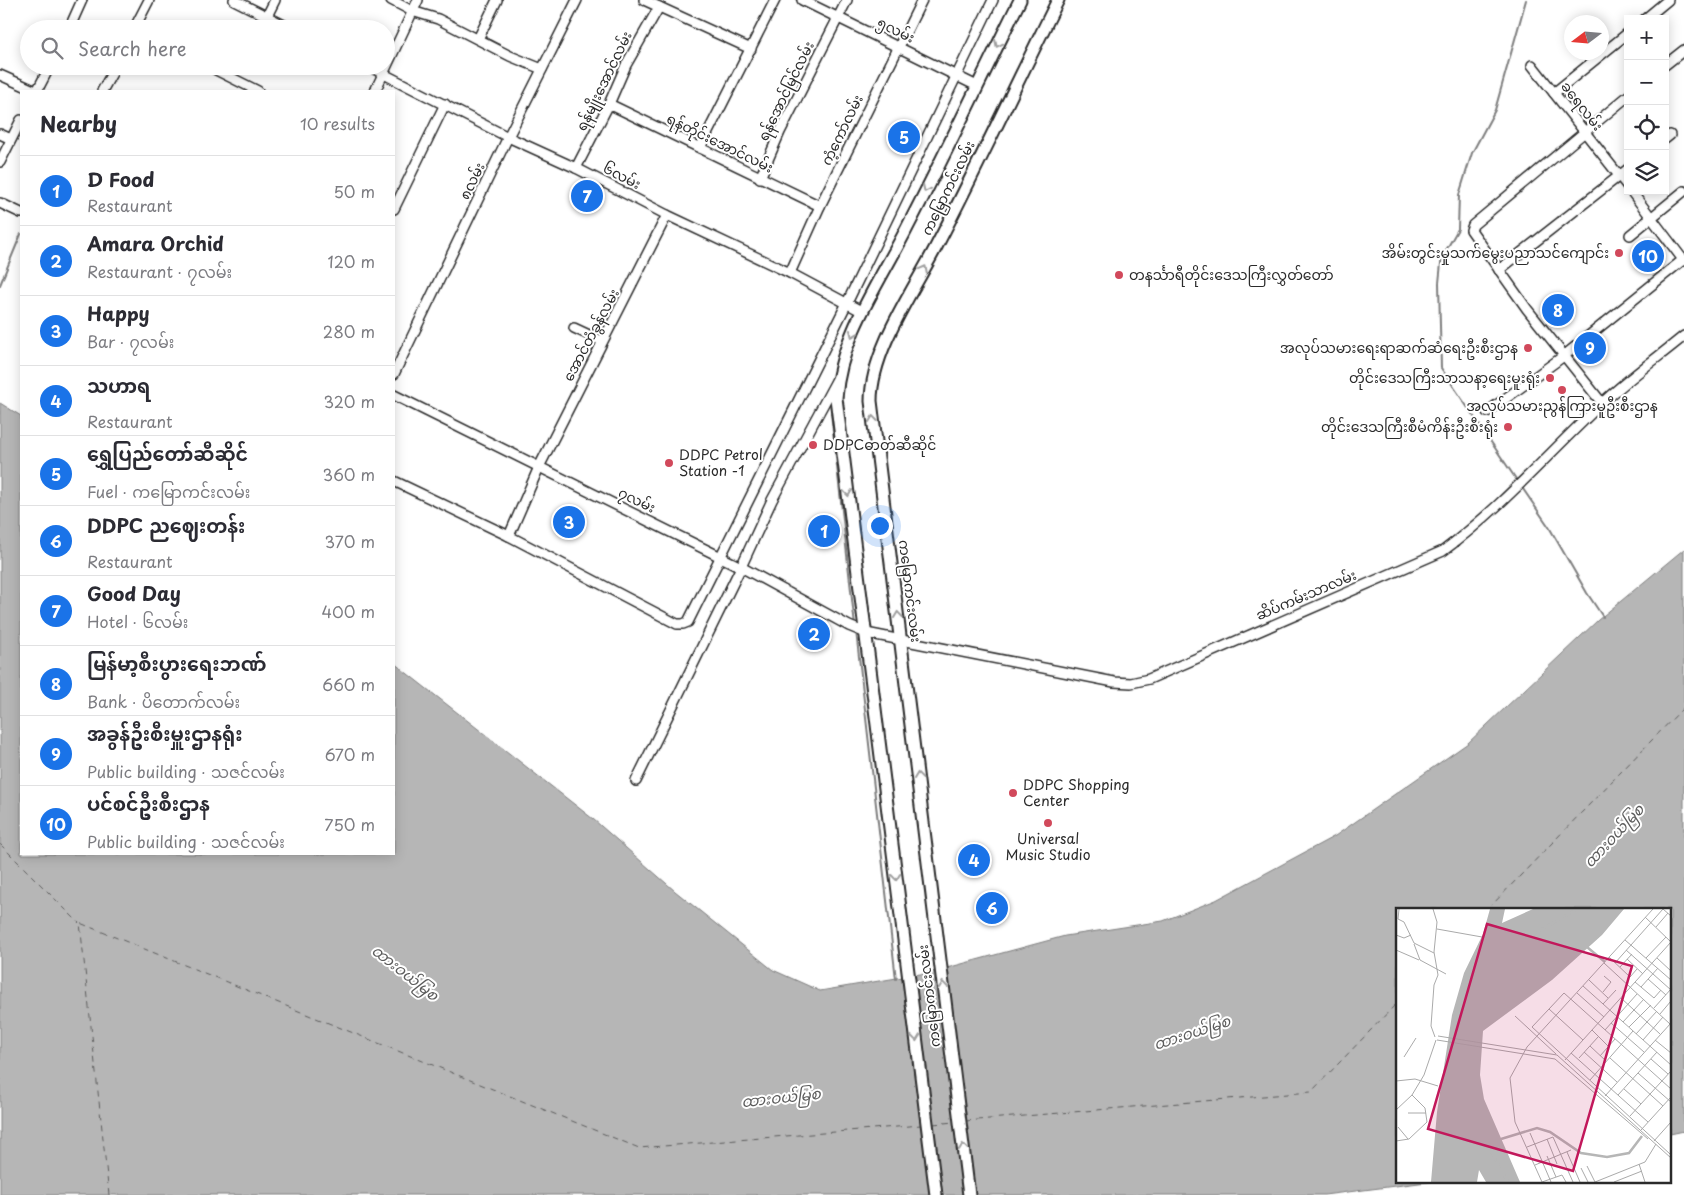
<!DOCTYPE html>
<html lang="en">
<head>
<meta charset="utf-8">
<style>
	body { margin:0; font-family:"Playpen Sans","Noto Sans Myanmar",sans-serif; background:#f7f7f7; color:#2b2b33 }
	.controls { position:absolute; right:15px; top:15px; display:grid; overflow:hidden; border-radius:0px; box-shadow:0 2px 12px #0003 }
	.controls button { width:45px; height:45px; display:grid; place-items:center; padding:0; border:0; border-bottom:1px solid #e1e1e2; background:#fff; color:#2b2b33; font:25px sans-serif }
	.compass { position:absolute; left:1564px; top:15px; width:45px; height:45px; border-radius:50%; background:#fff; box-shadow:0 2px 12px #0003; rotate:254deg }
	.you { position:absolute; left:879px; top:525px; width:18px; height:18px; margin:-12px; border:4px solid #fff; border-radius:50%; background:#1a73e8; box-shadow:0 0 0 8px #1a73e833 }
	.badge { display:grid; place-items:center; width:32px; height:32px; border-radius:50%; background:#1a73e8; color:#fff; font-size:16px; font-weight:700 }
	.pin { position:absolute; translate:-50% -50%; border:2px solid #fff; box-shadow:0 1px 5px #0006 }
	.list { margin:0; padding:0; list-style:none }
	h2 { display:flex; justify-content:space-between; align-items:center; height:65px; margin:0; padding:0 20px; font-size:21px }
	h2 small { font-size:16px; font-weight:400; color:#7c7c81 }
	.list li { display:grid; grid-template-columns:32px 1fr auto; gap:15px; align-items:center; box-sizing:border-box; height:70px; padding:0 20px; border-top:1px solid #e1e1e2 }
	.list b { display:block; font-size:19px; white-space:nowrap }
	.list p { margin:0; font-size:16px; white-space:nowrap; color:#7c7c81 }
	.list em { font-size:16px; font-style:normal; color:#7c7c81 }
	.icon { flex:none; width:28px; height:28px; fill:none; stroke:currentColor; stroke-width:2; stroke-linecap:round; stroke-linejoin:round }
	.map { position:relative; flex:none; width:1684px; height:1195px; overflow:hidden }
	.search { position:absolute; background:#fff; box-shadow:0 2px 12px #0003; left:20px; top:20px; width:375px; height:55px; display:flex; align-items:center; gap:12px; box-sizing:border-box; padding:0 18px; border-radius:28px; color:#7c7c81; font-size:19px }
	.panel { position:absolute; background:#fff; box-shadow:0 2px 12px #0003; left:20px; top:90px; width:375px; height:765px; border-radius:0px }
	.map>svg:first-child { display:block }
	.water { fill:#b6b6b6; stroke:#7e7e7e }
	.lines { fill:none; stroke-linecap:round; stroke-linejoin:round }
	.stream { stroke:#7e7e7e; stroke-width:2 }
	.ferry { stroke:#5c5c5c; stroke-width:1; stroke-dasharray:6 5; stroke-linecap:butt }
	.minor-casing { stroke:#2b2b2b; stroke-width:12 }
	.major-casing { stroke:#2b2b2b; stroke-width:15 }
	.minor { stroke:#fff; stroke-width:9 }
	.major { stroke:#fff; stroke-width:11 }
	.oneway { stroke:#a0a0a0 }
	.poi-dot { fill:#d1495b; stroke:#fff; stroke-width:2 }
	.labels { text-anchor:middle; stroke-width:4; stroke-linejoin:round; paint-order:stroke }
	.street-label { font-size:14px; fill:#2b2b2b; stroke:#fff }
	.poi-label { font-size:14px; fill:#2b2b2b; stroke:#fff; text-anchor:end }
	.water-label { font-size:15px; font-style:italic; fill:#5c5c5c; stroke:#fff }
	.inset-river { fill:none; stroke:#b6b6b6; stroke-width:2.5 }
	.inset-road { fill:none; stroke:#aaa; stroke-width:1 }
	.view { fill:#c2185b; fill-opacity:0.15; stroke:#c2185b; stroke-width:2.5 }
	.inset-edge { fill:none; stroke:#2b2b2b; stroke-width:2.5 }
</style>
</head>
<body>
<div class="map">
<svg width="1684" height="1195" viewBox="0 0 1684 1195">
	<rect width="100%" height="100%" fill="#fff"/>
	<filter id="ink" filterUnits="userSpaceOnUse"><feTurbulence type="fractalNoise" baseFrequency=".02" numOctaves="2"/><feDisplacementMap in="SourceGraphic" scale="10" xChannelSelector="R" yChannelSelector="G"/><feConvolveMatrix kernelMatrix="1 2 1 2 8 2 1 2 1" color-interpolation-filters="sRGB"/></filter>
	<g filter="url(#ink)">
		<path class="water" d="M0,403L21,416V854H394V663L593,819L675,891L773,970L820,991L932,972L1065,936L1163,921L1216,900L1335,836L1468,743L1598,620L1684,549V1131L1670,1134V909H1398V1181H1435L1324,1195H0Z"/>
		<g class="lines">
			<g class="stream">
				<path d="M0,285L21,234"/>
				<path d="M831,413L855,626"/>
				<path d="M1518,482L1441,368L1439,283L1441,263L1445,252L1458,229L1459,195L1472,153L1495,110L1526,0"/>
				<path d="M1521,486L1549,527L1587,593L1603,617"/>
				<path d="M856,631L896,979"/>
			</g>
			<g class="ferry">
				<path d="M0,844L79,923"/>
				<path d="M1488,909L1684,707"/>
				<path d="M965,1121L1311,1092L1398,1002"/>
				<path d="M933,1124L954,1122"/>
				<path d="M109,1195L80,923L639,1148L921,1125"/>
			</g>
			<defs>
				<g id="minor">
					<path d="M234,0L292,29"/>
					<path d="M391,0L412,11L438,19L510,56L542,69"/>
					<path d="M644,0L751,49"/>
					<path d="M802,0L977,86"/>
					<path d="M267,16L275,0"/>
					<path d="M1645,19L1668,0"/>
					<path d="M69,29L82,0"/>
					<path d="M134,29L149,0"/>
					<path d="M478,39L497,0"/>
					<path d="M1532,65L1628,187"/>
					<path d="M1665,65L1684,50"/>
					<path d="M368,66L508,137L576,168L667,215L790,273L863,312"/>
					<path d="M216,70L258,91"/>
					<path d="M0,75L36,91"/>
					<path d="M37,91L50,66"/>
					<path d="M102,91L116,66"/>
					<path d="M375,91L418,0"/>
					<path d="M1554,93L1628,33"/>
					<path d="M609,104L820,206"/>
					<path d="M0,134L11,139"/>
					<path d="M1665,139L1670,135"/>
					<path d="M700,148L775,0"/>
					<path d="M0,162L21,120"/>
					<path d="M576,168L609,104L626,65L659,7"/>
					<path d="M760,178L780,132L847,0"/>
					<path d="M1631,191L1684,261"/>
					<path d="M0,203L21,213"/>
					<path d="M394,209L445,104"/>
					<path d="M667,215L539,467L509,536L677,624H683L688,622L847,303L993,0"/>
					<path d="M1630,235L1684,191"/>
					<path d="M1499,270L1628,169"/>
					<path d="M790,273L820,206L922,0"/>
					<path d="M574,328L602,341"/>
					<path d="M394,374L508,137L577,0"/>
					<path d="M394,395L741,567L849,626L866,633L1114,682L1131,683L1149,679L1443,551C1500,509 1547,455 1599,406C1625,381 1656,359 1684,336"/>
					<path d="M1602,403L1527,309L1471,230L1473,225L1628,96"/>
					<path d="M1487,412L1565,355L1684,259"/>
					<path d="M394,481L509,536"/>
					<path d="M636,781L741,567L772,500L837,379"/>
				</g>
				<g id="major">
					<path d="M936,1195L836,398C840,336 880,282 907,228C946,153 982,76 1020,0"/>
					<path d="M969,1195L871,401C871,350 914,290 937,245C979,164 1017,82 1058,0"/>
				</g>
			</defs>
			<use href="#minor" class="minor-casing"/>
			<use href="#major" class="major-casing"/>
			<use href="#minor" class="minor"/>
			<use href="#major" class="major"/>
		</g>
		<defs><path id="oneway-chevron" d="M-2-3.5L2.5 0L-2 3.5" fill="none" stroke-width="1.6" stroke-linecap="round" stroke-linejoin="round" transform="scale(1.25)"/></defs>
		<g class="oneway">
			<use href="#oneway-chevron" transform="translate(998 44) rotate(116)"/>
			<use href="#oneway-chevron" transform="translate(926 189) rotate(116)"/>
			<use href="#oneway-chevron" transform="translate(924 269) rotate(-62)"/>
			<use href="#oneway-chevron" transform="translate(853 334) rotate(113)"/>
			<use href="#oneway-chevron" transform="translate(873 419) rotate(-97)"/>
			<use href="#oneway-chevron" transform="translate(848 493) rotate(83)"/>
			<use href="#oneway-chevron" transform="translate(898 615) rotate(-97)"/>
			<use href="#oneway-chevron" transform="translate(918 776) rotate(-97)"/>
			<use href="#oneway-chevron" transform="translate(896 877) rotate(83)"/>
			<use href="#oneway-chevron" transform="translate(943 985) rotate(-97)"/>
			<use href="#oneway-chevron" transform="translate(916 1038) rotate(83)"/>
			<use href="#oneway-chevron" transform="translate(963 1147) rotate(-97)"/>
		</g>
	</g>
	<g class="poi-dot">
		<circle cx="1619" cy="253" r="5"/>
		<circle cx="1119" cy="275" r="5"/>
		<circle cx="1528" cy="348" r="5"/>
		<circle cx="1550" cy="378" r="5"/>
		<circle cx="1562" cy="390" r="5"/>
		<circle cx="1508" cy="427" r="5"/>
		<circle cx="813" cy="445" r="5"/>
		<circle cx="669" cy="463" r="5"/>
		<circle cx="1013" cy="793" r="5"/>
		<circle cx="1048" cy="823" r="5"/>
	</g>
	<g class="labels">
		<g class="street-label">
			<text transform="translate(896 30) rotate(26)" y="5">၅လမ်း</text>
			<text transform="translate(604 81) rotate(-64)" y="5">ရန်မျိုးအောင်လမ်း</text>
			<text transform="translate(786 91) rotate(-64)" y="5">ရန်အောင်မြင်လမ်း</text>
			<text transform="translate(1582 106) rotate(52)" y="5">ခရေလမ်း</text>
			<text transform="translate(842 130) rotate(-64)" y="5">ကံ့ကော်လမ်း</text>
			<text transform="translate(720 143) rotate(26)" y="5">ရန်တိုင်းအောင်လမ်း</text>
			<text transform="translate(622 176) rotate(27)" y="5">၆လမ်း</text>
			<text transform="translate(472 181) rotate(-64)" y="5">၈လမ်း</text>
			<text transform="translate(948 188) rotate(-64)" y="5">ကမြောကင်းလမ်း</text>
			<text transform="translate(591 335) rotate(-62)" y="5">အောင်တံခွန်လမ်း</text>
			<text transform="translate(637 500) rotate(26)" y="5">၇လမ်း</text>
			<text transform="translate(910 591) rotate(83)" y="5">ကမြောကင်းလမ်း</text>
			<text transform="translate(1306 595) rotate(-23)" y="5">ဆိပ်ကမ်းသာလမ်း</text>
			<text transform="translate(929 996) rotate(-97)" y="5">ကမြောကင်းလမ်း</text>
		</g>
		<g class="poi-label">
			<text x="1609" y="258">အိမ်းတွင်းမှုသက်မွေးပညာသင်ကျောင်း</text>
			<text x="1129" y="280" text-anchor="start">တနင်္သာရီတိုင်းဒေသကြီးလွှတ်တော်</text>
			<text x="1518" y="353">အလုပ်သမားရေးရာဆက်ဆံရေးဦးစီးဌာန</text>
			<text x="1540" y="383">တိုင်းဒေသကြီးသာသနာ့ရေးမူးရုံး</text>
			<text x="1562" y="411" text-anchor="middle">အလုပ်သမားညွန်ကြားမူဦးစီးဌာန</text>
			<text x="1498" y="432">တိုင်းဒေသကြီးစီမံကိန်းဦးစီးရုံး</text>
			<text x="823" y="450" text-anchor="start">DDPCဓာတ်ဆီဆိုင်</text>
			<text x="679" y="460" text-anchor="start">DDPC Petrol<tspan x="679" dy="16">Station -1</tspan></text>
			<text x="1023" y="790" text-anchor="start">DDPC Shopping<tspan x="1023" dy="16">Center</tspan></text>
			<text x="1048" y="844" text-anchor="middle">Universal<tspan x="1048" dy="16">Music Studio</tspan></text>
		</g>
		<g class="water-label">
			<text transform="translate(1614 836) rotate(-47)" y="5">ထားဝယ်မြစ</text>
			<text transform="translate(405 973) rotate(38)" y="5">ထားဝယ်မြစ</text>
			<text transform="translate(1192 1033) rotate(-18)" y="5">ထားဝယ်မြစ</text>
			<text transform="translate(781 1098) rotate(-6)" y="5">ထားဝယ်မြစ</text>
		</g>
	</g>
	<g transform="translate(1396 908)">
		<rect width="275" height="275" fill="#fff"/>
		<path d="M94,1H109L106,15L137,1H228L206,27L156,72L87,123L84,167L88,191L124,274H90L83,262L81,274H35L41,204L56,107L68,65L87,26Z" fill="#b6b6b6"/>
		<path class="inset-river" d="M122,35L181,1M191,39L209,54M67,131L74,96L121,36L86,29M66,138L58,179L112,274M105,231L141,220L154,224L185,245L211,249L233,245L246,228"/>
		<path class="inset-road" d="M3,1L2,11L8,14L18,35L38,45M37,1L41,14L38,44L42,67L38,77L35,118L39,129M249,9L275,34M260,19L272,5M41,21L86,29M0,27L8,30L15,27M229,32L275,72M18,36L24,52L50,66M0,42L23,52M230,42L275,82M213,49L234,69L241,61M250,50L270,29M261,50L275,63M231,51L247,66M208,55L274,116M219,55L267,1L275,8M224,59L236,46M252,71L270,87M193,72L212,90M239,74L258,90L265,82M187,78L275,157M245,79L262,60M207,84L215,74L208,68M181,85L208,109M225,90L264,126M207,96L220,82M258,100L275,81M153,101L168,85L275,181M264,106L275,93M119,108L160,146M227,114L248,91M215,115L248,144M233,119L255,97M196,122L212,138M209,122L241,86M240,126L261,103M42,128L161,147L275,250M41,132L159,151L252,231M187,132L153,101L136,119L274,246M247,132L267,109M259,132L275,145M194,138L210,153M188,144L221,174M175,145L252,214M204,148L219,131M8,149L20,130M183,150L202,129M214,150L267,198M255,151L272,166M169,152L275,34M242,165L275,194M194,172L237,123M0,173L19,171L42,178M228,181L245,196M222,187L261,144M209,188L275,115M0,202L16,187M12,205H30M234,208L275,163M2,219L12,231M245,222L275,189M134,225L155,274M151,231L161,256M0,233L13,231L31,214L29,200L16,187L28,167L40,132M258,233L275,214M131,239L157,229L177,274M171,244L184,274M151,248L160,269M243,256L249,274M139,257L175,242M191,258L199,274L249,254L260,236M185,260L192,274M146,274L119,214L114,170L131,139L257,1M146,274L166,267L170,274M218,274L246,263"/>
		<path class="view" d="M91,16L236,58L177,263L32,221Z"/>
		<rect width="275" height="275" class="inset-edge"/>
	</g>
</svg>
<div class="controls">
<button>+</button>
<button>−</button>
<button><svg class="icon" aria-label="locate" viewBox="0 0 24 24"><circle cx="12" cy="12" r="6"/><path d="M12 2v4M12 18v4M2 12h4M18 12h4"/></svg></button>
<button><svg class="icon" aria-label="layers" viewBox="0 0 24 24"><path d="M12 4l9 5-9 5-9-5zM3 14l9 5 9-5"/></svg></button>
</div>
<svg class="compass" viewBox="-18 -18 36 36"><path d="M0-13l5 13h-10z" fill="#e53935"/><path d="M0 13l5-13h-10z" fill="#7c7c81"/></svg>
<div class="you"></div>
<div class="pin badge" style="left:824px;top:531px">1</div>
<div class="pin badge" style="left:814px;top:634px">2</div>
<div class="pin badge" style="left:569px;top:522px">3</div>
<div class="pin badge" style="left:974px;top:860px">4</div>
<div class="pin badge" style="left:904px;top:137px">5</div>
<div class="pin badge" style="left:992px;top:908px">6</div>
<div class="pin badge" style="left:587px;top:196px">7</div>
<div class="pin badge" style="left:1558px;top:310px">8</div>
<div class="pin badge" style="left:1590px;top:348px">9</div>
<div class="pin badge" style="left:1648px;top:256px">10</div>
<div class="search"><svg class="icon" aria-label="search" viewBox="0 0 24 24"><circle cx="10" cy="10" r="6"/><path d="M15 15l6 6"/></svg>Search here</div>
<section class="panel">
<h2>Nearby<small>10 results</small></h2>
<ul class="list">
<li><span class="badge">1</span><div><b>D Food</b><p>Restaurant</p></div><em>50 m</em></li>
<li><span class="badge">2</span><div><b>Amara Orchid</b><p>Restaurant · ၇လမ်း</p></div><em>120 m</em></li>
<li><span class="badge">3</span><div><b>Happy</b><p>Bar · ၇လမ်း</p></div><em>280 m</em></li>
<li><span class="badge">4</span><div><b>သဟာရ</b><p>Restaurant</p></div><em>320 m</em></li>
<li><span class="badge">5</span><div><b>ရွှေပြည်တော်ဆီဆိုင်</b><p>Fuel · ကမြောကင်းလမ်း</p></div><em>360 m</em></li>
<li><span class="badge">6</span><div><b>DDPC ညဈေးတန်း</b><p>Restaurant</p></div><em>370 m</em></li>
<li><span class="badge">7</span><div><b>Good Day</b><p>Hotel · ၆လမ်း</p></div><em>400 m</em></li>
<li><span class="badge">8</span><div><b>မြန်မာ့စီးပွားရေးဘဏ်</b><p>Bank · ပိတောက်လမ်း</p></div><em>660 m</em></li>
<li><span class="badge">9</span><div><b>အခွန်ဦးစီးမှူးဌာနရုံး</b><p>Public building · သဇင်လမ်း</p></div><em>670 m</em></li>
<li><span class="badge">10</span><div><b>ပင်စင်ဦးစီးဌာန</b><p>Public building · သဇင်လမ်း</p></div><em>750 m</em></li>
</ul>
</section>
</div>
</body>
</html>
